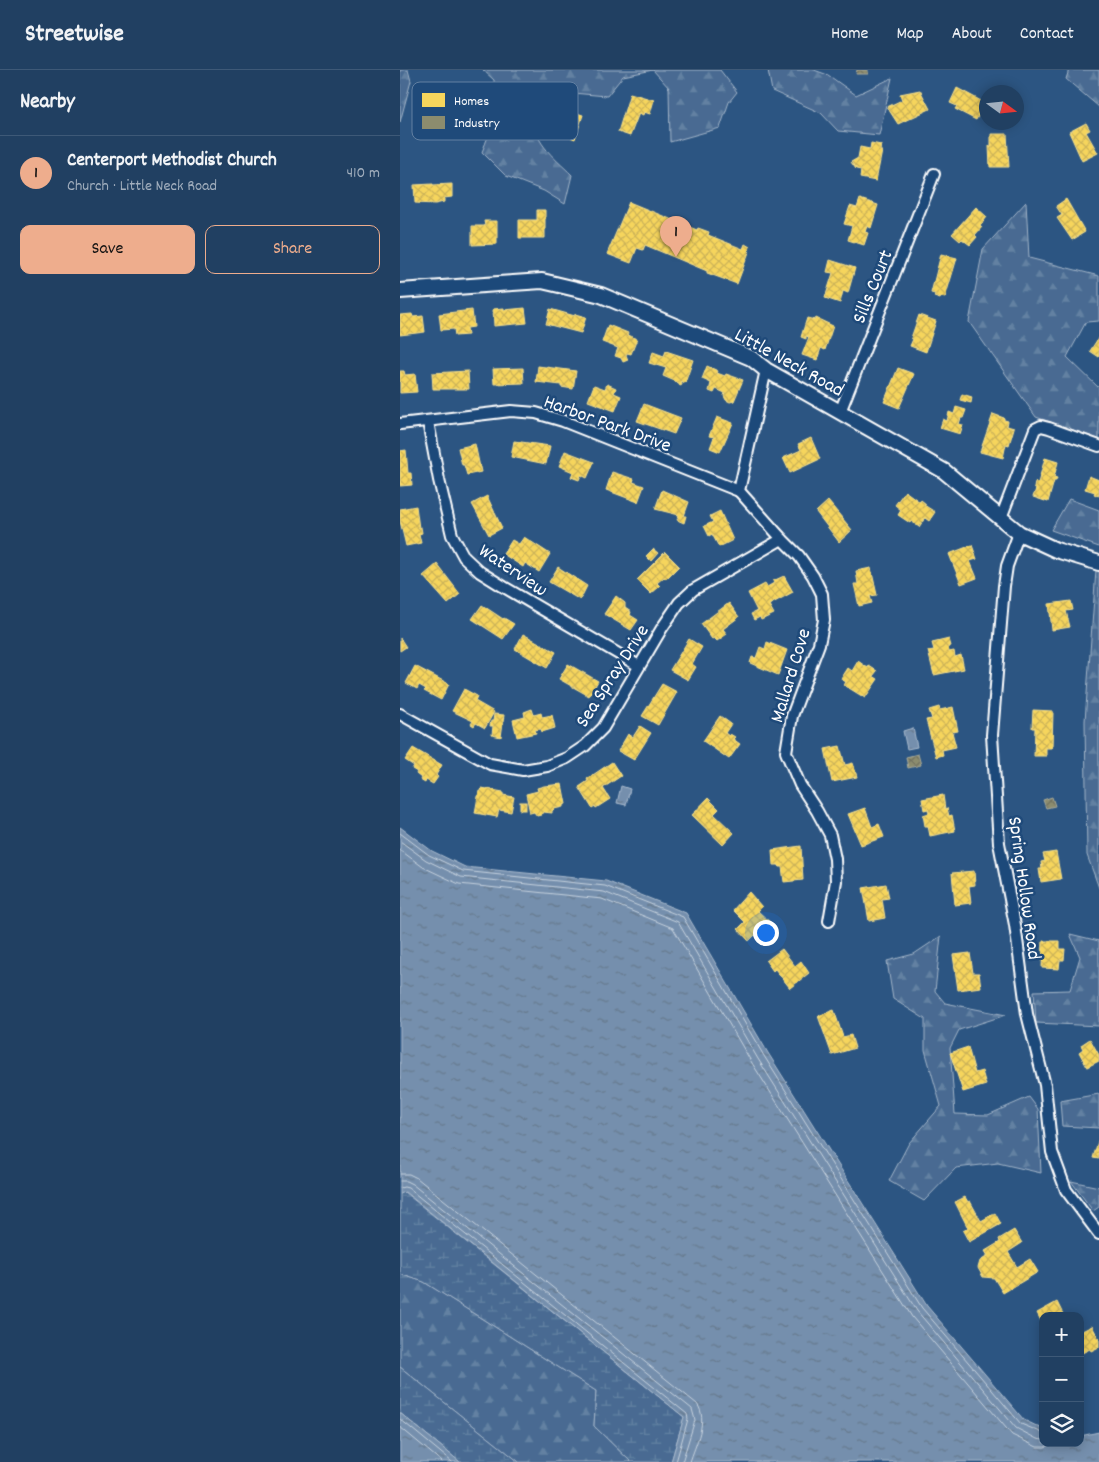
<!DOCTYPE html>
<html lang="en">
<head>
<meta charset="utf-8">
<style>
	body { margin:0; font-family:Dekko,sans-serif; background:#2d4b6b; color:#f1f3f6 }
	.controls { position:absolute; right:15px; bottom:15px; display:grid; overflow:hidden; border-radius:10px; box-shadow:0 2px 12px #0003 }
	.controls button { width:45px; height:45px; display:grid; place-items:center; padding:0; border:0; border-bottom:1px solid #3e5977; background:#214062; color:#f1f3f6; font:25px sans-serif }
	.compass { position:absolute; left:579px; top:15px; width:45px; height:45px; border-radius:50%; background:#214062; box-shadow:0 2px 12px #0003; rotate:105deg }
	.you { position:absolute; left:365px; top:862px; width:18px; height:18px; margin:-12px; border:4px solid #fff; border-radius:50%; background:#1a73e8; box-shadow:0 0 0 8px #1a73e833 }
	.badge { display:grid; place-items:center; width:32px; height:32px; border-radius:50%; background:#eead8d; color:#111; font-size:16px; font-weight:700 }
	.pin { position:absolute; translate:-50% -41px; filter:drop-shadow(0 1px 2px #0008) }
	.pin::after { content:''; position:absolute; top:26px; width:18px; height:15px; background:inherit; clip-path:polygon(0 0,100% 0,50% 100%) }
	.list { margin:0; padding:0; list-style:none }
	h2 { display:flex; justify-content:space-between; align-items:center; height:65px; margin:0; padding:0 20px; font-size:21px }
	h2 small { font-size:16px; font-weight:400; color:#a2afbe }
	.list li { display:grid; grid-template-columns:32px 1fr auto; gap:15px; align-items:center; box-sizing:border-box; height:75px; padding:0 20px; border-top:1px solid #3e5977 }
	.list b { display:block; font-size:19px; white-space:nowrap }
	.list p { margin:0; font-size:16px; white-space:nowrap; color:#a2afbe }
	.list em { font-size:16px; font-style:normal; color:#a2afbe }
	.actions { display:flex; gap:10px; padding:15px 20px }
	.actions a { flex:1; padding:11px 0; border:1px solid #eead8d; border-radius:10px; text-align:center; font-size:18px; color:#eead8d }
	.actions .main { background:#eead8d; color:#111 }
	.icon { flex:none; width:28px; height:28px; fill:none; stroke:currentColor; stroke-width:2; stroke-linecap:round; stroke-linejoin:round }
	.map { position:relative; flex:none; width:699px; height:1392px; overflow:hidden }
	header { display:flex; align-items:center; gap:30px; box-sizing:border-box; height:70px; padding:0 25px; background:#214062; border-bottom:1px solid #3e5977 }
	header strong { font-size:24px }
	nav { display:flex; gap:28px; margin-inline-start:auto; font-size:18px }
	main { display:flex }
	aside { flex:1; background:#214062 }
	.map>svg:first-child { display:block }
	.forest { fill:url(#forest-firs); stroke:#a4b5c8 }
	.wetland { fill:url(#wetland-marsh); stroke:#a4b5c8 }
	.water { fill:url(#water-ripples); stroke:#acbcce }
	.homes { fill:url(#homes-cross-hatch); stroke:#f9e28d }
	.industry { fill:url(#industry-cross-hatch); stroke:#aeae9a }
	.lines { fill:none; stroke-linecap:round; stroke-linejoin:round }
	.shore { stroke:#c7d2de; stroke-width:1 }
	.street-casing { stroke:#fff; stroke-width:14 }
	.secondary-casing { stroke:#fff; stroke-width:18 }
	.street { stroke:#1f4a7a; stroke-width:10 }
	.secondary { stroke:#1f4a7a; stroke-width:14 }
	.labels { text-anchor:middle; stroke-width:5; stroke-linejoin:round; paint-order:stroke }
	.street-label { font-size:20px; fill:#fff; stroke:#1f4a7a }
	.key { fill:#1f4a7a; stroke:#6280a2; stroke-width:1 }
	.key-label { font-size:14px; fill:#fff }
</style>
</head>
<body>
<header>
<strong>Streetwise</strong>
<nav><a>Home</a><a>Map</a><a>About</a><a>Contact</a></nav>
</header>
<main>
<aside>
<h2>Nearby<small></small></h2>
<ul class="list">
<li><span class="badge">1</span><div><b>Centerport Methodist Church</b><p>Church · Little Neck Road</p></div><em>410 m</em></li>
</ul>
<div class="actions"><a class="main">Save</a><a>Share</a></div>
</aside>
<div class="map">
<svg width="699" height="1392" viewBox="0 0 699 1392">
	<defs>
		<pattern id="forest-firs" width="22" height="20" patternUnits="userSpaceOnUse" patternTransform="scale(1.25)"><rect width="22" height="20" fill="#486b92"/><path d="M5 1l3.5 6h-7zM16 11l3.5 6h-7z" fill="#6381a2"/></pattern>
		<pattern id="wetland-marsh" width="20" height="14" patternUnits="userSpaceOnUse" patternTransform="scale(1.25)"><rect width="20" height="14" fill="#486b92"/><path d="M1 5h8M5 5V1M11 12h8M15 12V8" fill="none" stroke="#6381a2"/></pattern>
		<pattern id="water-ripples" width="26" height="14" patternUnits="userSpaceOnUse" patternTransform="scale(1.25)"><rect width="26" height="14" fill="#748fad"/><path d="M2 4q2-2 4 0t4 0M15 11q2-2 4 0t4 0" fill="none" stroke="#66788b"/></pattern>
		<pattern id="homes-cross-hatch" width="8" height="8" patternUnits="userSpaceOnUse" patternTransform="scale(1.25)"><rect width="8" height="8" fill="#f6d55c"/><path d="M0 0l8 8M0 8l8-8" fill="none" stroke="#ccb358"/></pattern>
		<pattern id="industry-cross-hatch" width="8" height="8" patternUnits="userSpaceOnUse" patternTransform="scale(1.25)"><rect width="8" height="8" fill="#8c8c6e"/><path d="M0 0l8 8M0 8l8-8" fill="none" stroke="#727260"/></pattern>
	</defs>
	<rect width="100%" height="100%" fill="#2c5582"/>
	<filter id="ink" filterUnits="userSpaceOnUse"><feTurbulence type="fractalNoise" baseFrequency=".02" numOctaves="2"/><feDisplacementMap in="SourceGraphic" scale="10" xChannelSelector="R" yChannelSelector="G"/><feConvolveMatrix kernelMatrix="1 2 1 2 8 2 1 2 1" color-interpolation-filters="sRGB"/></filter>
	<g filter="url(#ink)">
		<g class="forest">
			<path d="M0,0H8L11,11L0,52Z"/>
			<path d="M83,0H320L337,22L329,32L320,58L270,72L269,18L253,0L223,6L207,26L149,21C145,27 136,34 135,40C129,70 154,87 172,105L165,134L144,121L106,106L82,82L95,49L94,10Z"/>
			<path d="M368,0H414L428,5L456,25L492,8L479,65L438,61L421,43L372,21Z"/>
			<path d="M669,0H699V37L666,9Z"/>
			<path d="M626,132L629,188L699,206V251L686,252L667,287L699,318V369L636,347L569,252L583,179Z"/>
			<path d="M669,429L699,440V477L651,460Z"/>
			<path d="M696,500L699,501V818L687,785L685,651Z"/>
			<path d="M670,864L699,871V956L636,953L634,921L670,920L680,887Z"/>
			<path d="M541,866L535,921L545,933L606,945L559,960L550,978L555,1044L588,1045L629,1027L638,1039L641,1103L598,1093L556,1098L524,1131L489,1111L509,1073L541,1036L525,980V949L493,929L487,891L514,884Z"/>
			<path d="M699,1024V1058L662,1056L660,1031Z"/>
			<path d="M671,1111L699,1117V1137L693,1141Z"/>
			<path d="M0,1204L24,1212L196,1321L194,1356L231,1392H119L0,1297Z"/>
		</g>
		<g class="wetland">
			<path d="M4,1122L284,1347L271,1392H231L194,1356L196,1321L24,1212L0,1204V1124Z"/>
			<path d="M0,1297L119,1392H60L0,1343Z"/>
		</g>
		<g class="water">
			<path d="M513,658L517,677L507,679L503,661Z"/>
			<path d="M221,716L230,719L226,735L217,733Z"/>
			<path d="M0,757L32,781L65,797L206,811L286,843L368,983L527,1236L624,1350L643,1359V1373H680V1366L699,1362V1392H271L284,1347L5,1122L0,1124Z"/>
			<path d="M0,1343L60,1392H0Z"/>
		</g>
		<g class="homes">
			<path d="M557,18L585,33L576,50L555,39L557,36L550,33Z"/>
			<path d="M520,20L530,39L498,54L487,37L502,30L500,24Z"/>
			<path d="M230,23L254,30L250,44L244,42L243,45L239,43L230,66L218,62Z"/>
			<path d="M164,39L183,45L175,69L164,65V67L155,64V66L148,64L154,43L162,45Z"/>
			<path d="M686,53L690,60L686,62L698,83L682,91L669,62Z"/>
			<path d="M591,64H607L609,97H590L589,76H591Z"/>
			<path d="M471,73L481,75L480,81H482L476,111L460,108L461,100L456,99L451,92L458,88L460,77L470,79Z"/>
			<path d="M33,114V115L52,114V127L44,128V132L35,134L15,133L14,115Z"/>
			<path d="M460,129L478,135L471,158L467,156L465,162L468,163L464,175L448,170L452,156L444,154L450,136L457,138Z"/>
			<path d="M666,129L685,162L672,170L657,148L662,145L656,136Z"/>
			<path d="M229,132L297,160L298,158L309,162L308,165L343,179L345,174L350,177L348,181L349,182L337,214L307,203V201L245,175L243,180L237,178L231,193L207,184Z"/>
			<path d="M576,137L587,147L580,156L582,157L575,165L577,167L570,175L562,169L560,171L552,164Z"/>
			<path d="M137,140H145V168H119V150H137Z"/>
			<path d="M84,151H97V174L72,175V156H85Z"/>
			<path d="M541,184L557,188L545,228L541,227L540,229L534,227L535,224L531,223Z"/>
			<path d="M430,190L455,198L448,223L443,221L440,233L425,228L433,203L427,202Z"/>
			<path d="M104,238V240L125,238L127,253L94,256L93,239Z"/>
			<path d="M150,239L175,246V244L186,247L181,263L146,254Z"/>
			<path d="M72,240L74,257L67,258L68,265L55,266L54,259L41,260L39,244Z"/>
			<path d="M12,244L13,247L23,246L25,262L0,265V245Z"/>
			<path d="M519,245L536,251L526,282L510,276L513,269L511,268Z"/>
			<path d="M407,248L415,250L416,248L433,256L425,280L421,278L417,290L402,285L409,267L406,266V269L401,267Z"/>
			<path d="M208,255L228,263L227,265L237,269L231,284L227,283L226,285L228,290L223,292L221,288L215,286L218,278L202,272Z"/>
			<path d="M699,267V287L690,281Z"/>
			<path d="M266,281L293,290L285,313L281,311L282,315L280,316L277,312L263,306L266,298L249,293L253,282L264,286Z"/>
			<path d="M138,296L176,301L173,319L161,317V315L136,312Z"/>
			<path d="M307,296L318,301L317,303L325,306L326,304L343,310L334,331L330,332L326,330L324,326L325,323L316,319L314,323L309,321L311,313L302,309Z"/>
			<path d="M123,298L124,313L94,314L93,299Z"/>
			<path d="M498,298L514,304L499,338L484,332Z"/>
			<path d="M0,301H4L5,305L15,304L17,322L0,323Z"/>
			<path d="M68,301L69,319H33L32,303Z"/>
			<path d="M207,314L216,318L214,323L221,326L215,341L188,331L194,315L205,319Z"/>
			<path d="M562,324L572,327L571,333L560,330Z"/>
			<path d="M244,334L281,348L274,364L237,351Z"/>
			<path d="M556,337L566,340L563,348H561L559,354L563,355L560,364L540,358L543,349L547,351L549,342L554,344Z"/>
			<path d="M593,344L604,348V350L608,351L607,356L614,358L609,375L606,374L603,388L580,382Z"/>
			<path d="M317,347L333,353L320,382L310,378L314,367L309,366Z"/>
			<path d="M411,368L420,389L390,403L383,388L401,380L398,374Z"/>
			<path d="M114,371L150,376L146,394L111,387Z"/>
			<path d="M75,374L81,402L67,405L64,395H62L58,378Z"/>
			<path d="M6,380L8,403H11L12,415L0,416V381Z"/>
			<path d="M165,381L194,392L187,408L181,405L179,410L171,407L173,402L159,396Z"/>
			<path d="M645,388L658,392L654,407L657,408L656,411H654L648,432L633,427L636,419L634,418L635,412L638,413Z"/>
			<path d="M212,402L234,409L233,412L244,416L238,432L206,420Z"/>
			<path d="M689,406L699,410V426L694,424L695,422L685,419Z"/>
			<path d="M262,420L289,432L284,446H286L284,453L277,450L279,445L255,439Z"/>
			<path d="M505,421L520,432L521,430L526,434L524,435L535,442L529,451L525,448L519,457L511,451L510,453L498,445L501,440L495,435Z"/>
			<path d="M87,426L102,458L89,465L72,434Z"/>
			<path d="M428,431L452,460L439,472L416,442Z"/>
			<path d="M16,436L19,458L21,457L22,463L19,464L21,473L6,476L0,451V439Z"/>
			<path d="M320,441L333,470L319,477L312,464L309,466L304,456L313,452L310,446Z"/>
			<path d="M124,467L150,484L139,502L125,493L123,497L103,484L112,470L119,474Z"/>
			<path d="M572,475L577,489L570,491L577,508L561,514L549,484Z"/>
			<path d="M253,479L258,483L251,491L246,486Z"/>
			<path d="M265,482L279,496L266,509L264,507L257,513L260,516L251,524L237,510Z"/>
			<path d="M37,494L60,524L48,534L23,506Z"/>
			<path d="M158,497L187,516L180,530L149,512Z"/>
			<path d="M471,498L477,525L470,526L472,533L459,536L454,514H458L456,501Z"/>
			<path d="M384,506L393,522L369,535L374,544L361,550L360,547L354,550L351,544L357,541L348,523L365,514L367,517L374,513L373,511Z"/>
			<path d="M216,526L225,533V538L231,542L230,545L238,550L231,560L204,544Z"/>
			<path d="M671,531L673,540L666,541L670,557L652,560L649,534Z"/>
			<path d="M329,533L339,547L323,559L327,564L317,571L314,568L312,569L301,554Z"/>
			<path d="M82,535L103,549L104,548L114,554L103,569L72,549Z"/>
			<path d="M123,564L156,582L147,598L115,579Z"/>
			<path d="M0,568L6,577L0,581Z"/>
			<path d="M289,569L302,577L292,594L296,597L288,610L270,600Z"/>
			<path d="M549,569L551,576L548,577L549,582L554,581L555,587L561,585L564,599L534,605L528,581L534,580L532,573Z"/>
			<path d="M367,572L387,580L378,605L350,593L352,587L356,588L360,577L365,579Z"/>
			<path d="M458,591L468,598L469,596L477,601L473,606L478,609L465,628L444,615L446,612L441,609L448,598L452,601Z"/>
			<path d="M168,594L198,611L189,626L159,609Z"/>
			<path d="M15,596L49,614L41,630L24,621L26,619L19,615L17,619L6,613Z"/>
			<path d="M262,614L277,622L258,655L242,646Z"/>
			<path d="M64,619L77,626L75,631L94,642L85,658L76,653L74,656L71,654L73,651L52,641Z"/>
			<path d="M539,637L540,640L553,637L558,661L552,662L556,677L542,680L543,685L536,687L526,650L532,649L529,640Z"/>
			<path d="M132,639L134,645L141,643L142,647L152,645L155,658L142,662L141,659L135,660L136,663L117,667L113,650L125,647L124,642Z"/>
			<path d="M633,640L653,641L652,678H646V686H634L635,658H632Z"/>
			<path d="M94,644L104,645L101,667L92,665L93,656H90L91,651H93Z"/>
			<path d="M320,646L331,654L325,663L329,666L330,664L335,667L333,669L340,674L329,689L303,671Z"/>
			<path d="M240,656L251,663L234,690L218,681L228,664L233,667Z"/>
			<path d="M440,676L445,695L453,693L457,707L432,712L425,679Z"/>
			<path d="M13,678L42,695L36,705L38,707L33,714L26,710L25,713L20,710L21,708L16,704L17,702L12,699L14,696L5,690Z"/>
			<path d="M212,692L221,706L203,718L210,729L196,738L195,736L192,738L179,717L188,711L187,709Z"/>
			<path d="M162,714L166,734L163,735V737L154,739L152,741V743L143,742L141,745L137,746L134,742L130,743L126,724L138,721L137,718L144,716Z"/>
			<path d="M82,718L103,722V725L114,727L111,742L99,740L97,747L75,743L79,721H81Z"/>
			<path d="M543,725L545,739L547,738L549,746L552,745L555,761L530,766L528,756H525L523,745L529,743L528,739L524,740L522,729Z"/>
			<path d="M308,728L319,739L314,744L334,763L323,775L292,745Z"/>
			<rect x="120" y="732" width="6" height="8"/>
			<path d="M465,738L472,757L479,754L484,767L461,775L448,744Z"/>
			<path d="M401,776L403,810L384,812L382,797H379V795H373L372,780Z"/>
			<path d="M656,782L661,809L641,812L639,799H642L641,792L645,791L643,784Z"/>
			<path d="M574,801L575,815L569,816L571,833L555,835L552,803Z"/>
			<path d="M486,814L489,828L482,829L485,848L469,851L463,818Z"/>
			<path d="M349,822L362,837L358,841L371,853L358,868L355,865L349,871L338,859L345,852L333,840Z"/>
			<path d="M643,871H660V879H665L664,890H660L659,899L642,898Z"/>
			<path d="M382,879L395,896L401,891L409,903L390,918L375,899L373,901L366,891Z"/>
			<path d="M570,883L573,903H579L581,917L558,920L553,885Z"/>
			<path d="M434,940L443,967L451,965L455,978L432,985L418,946Z"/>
			<path d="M690,969L699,985V991L687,997L679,982L683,979L681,975Z"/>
			<path d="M568,977L575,1003L582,1001L586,1015L563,1022L550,983Z"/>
			<path d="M699,1068V1089L693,1088Z"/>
			<path d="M565,1127L568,1132L570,1131L581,1151L595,1143L601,1154L569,1172L563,1161L568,1158L555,1132Z"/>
			<path d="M614,1160L622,1173L608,1182L617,1197L630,1189L638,1202L603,1223L594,1208L583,1207L578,1198L580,1191L588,1186L585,1181L600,1172L599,1169Z"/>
			<path d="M657,1232L664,1246H643L642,1253L637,1243Z"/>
			<path d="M692,1256L699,1269V1277L691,1281L690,1279L680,1284V1262Z"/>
		</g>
		<g class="industry">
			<path d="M457,0H468V4H456Z"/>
			<path d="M518,684L521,695L508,698L506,687Z"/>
			<path d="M652,727L655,736L646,738L643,730Z"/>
		</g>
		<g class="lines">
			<g class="shore">
				<path d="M0,763L29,785L63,801L205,816L283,847L364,986L522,1238L621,1354L643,1363"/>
				<path d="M0,771L26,790L61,807L204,822L278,852L358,989L517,1241L616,1358L637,1369L643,1370"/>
				<path d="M0,780L23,797L59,814L202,829L273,858L352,993L512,1247L612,1365L637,1377H645L654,1373"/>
				<path d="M0,1104H9L17,1108L297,1334C309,1350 295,1375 290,1392"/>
				<path d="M0,1111H6L12,1114L292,1339L295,1350L282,1392"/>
				<path d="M0,1118L4,1117L8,1118L287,1344L288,1349L276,1392"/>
				<path d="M0,1349L52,1392"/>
				<path d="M0,1357L42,1392"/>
			</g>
			<defs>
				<g id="street">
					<path d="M366,300L339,421L382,469L399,486L413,506L422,524L424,550L419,574L392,646L386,682L400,715L417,741L430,765L435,789L436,811L429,851"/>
					<path d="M440,342L534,104"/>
					<path d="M28,352L39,410L52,465L64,487L80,502L104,517L239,596"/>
					<path d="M0,354L111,341L136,343L163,351L339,421"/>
					<path d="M601,448L635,359L641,356L649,358L699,376"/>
					<path d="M619,463L607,496L604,516L592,665L599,773L615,855L627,944L645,1015L652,1082L666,1120L699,1164"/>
					<path d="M0,644L90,694L123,700L147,696L167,688L185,676L203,658L262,558L279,533L293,520L382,469"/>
				</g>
				<path id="secondary" d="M0,221L142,211L155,214L201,225L351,288L366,300L544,401L619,463L656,480L699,493"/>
			</defs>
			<use href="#street" class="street-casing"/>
			<use href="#secondary" class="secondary-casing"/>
			<use href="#street" class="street"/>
			<use href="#secondary" class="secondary"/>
		</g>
	</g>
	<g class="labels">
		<g class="street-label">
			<text transform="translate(471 216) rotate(-68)" y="7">Sills Court</text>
			<text transform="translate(390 291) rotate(29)" y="7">Little Neck Road</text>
			<text transform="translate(208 352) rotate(20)" y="7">Harbor Park Drive</text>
			<text transform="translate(114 499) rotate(34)" y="7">Waterview</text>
			<text transform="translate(211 605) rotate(-57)" y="7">Sea Spray Drive</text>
			<text transform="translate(389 605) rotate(-73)" y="7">Mallard Cove</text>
			<text transform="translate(626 818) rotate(82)" y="7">Spring Hollow Road</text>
		</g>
	</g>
	<rect x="12" y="12" width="166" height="58" rx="8" class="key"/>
	<rect x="22" y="23" width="23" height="14" fill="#f6d55c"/>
	<rect x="22" y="46" width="23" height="13" fill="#8c8c6e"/>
	<g class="key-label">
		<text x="54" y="35">Homes</text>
		<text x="54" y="57">Industry</text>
	</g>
</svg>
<div class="controls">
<button>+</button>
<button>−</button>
<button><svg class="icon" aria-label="layers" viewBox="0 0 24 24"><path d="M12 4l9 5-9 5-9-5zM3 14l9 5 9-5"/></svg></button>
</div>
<svg class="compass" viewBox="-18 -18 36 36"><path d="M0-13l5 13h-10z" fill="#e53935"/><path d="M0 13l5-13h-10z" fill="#a2afbe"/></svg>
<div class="you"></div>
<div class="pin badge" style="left:276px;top:187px">1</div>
</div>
</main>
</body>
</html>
